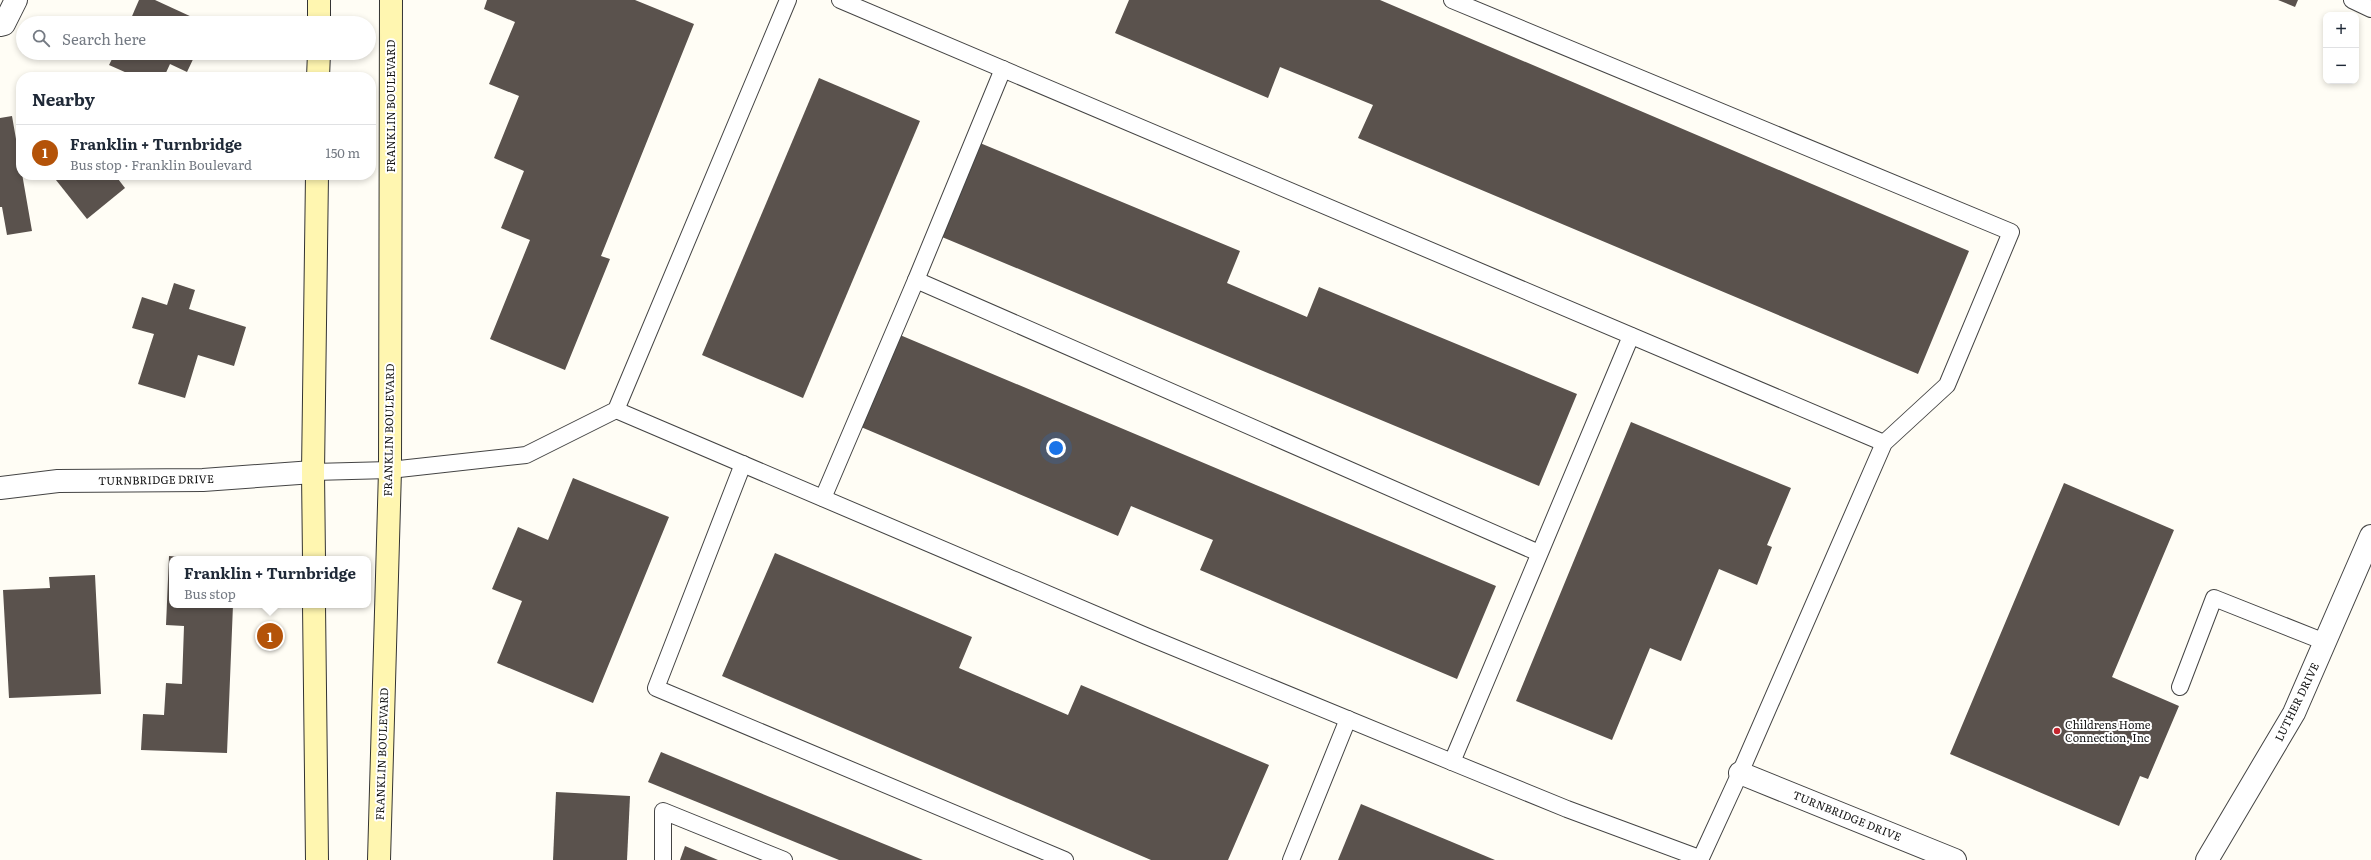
<!DOCTYPE html>
<html lang="en">
<head>
<meta charset="utf-8">
<style>
	body { margin:0; font-family:Literata,serif; background:#f2f2f3; color:#1f2937 }
	.controls { position:absolute; right:12px; top:12px; display:grid; overflow:hidden; border-radius:8px; box-shadow:0 2px 6px #0003 }
	.controls button { width:36px; height:36px; display:grid; place-items:center; padding:0; border:0; border-bottom:1px solid #e0e1e3; background:#fff; color:#1f2937; font:20px sans-serif }
	.you { position:absolute; left:1056px; top:448px; width:14px; height:14px; margin:-10px; border:3px solid #fff; border-radius:50%; background:#1a73e8; box-shadow:0 0 0 6px #1a73e833 }
	.badge { display:grid; place-items:center; width:26px; height:26px; border-radius:50%; background:#b45309; color:#fff; font-size:13px; font-weight:700 }
	.pin { position:absolute; translate:-50% -50%; border:2px solid #fff; box-shadow:0 1px 4px #0006 }
	.popup { position:absolute; left:169px; top:556px; width:202px; height:52px; box-sizing:border-box; display:grid; place-content:center; border-radius:8px; background:#fff; filter:drop-shadow(0 1px 3px #0005); font-size:13px; white-space:nowrap; color:#747a83 }
	.popup b { font-size:15px; color:#1f2937 }
	.popup::after { content:''; position:absolute; left:50%; top:100%; margin-left:-8px; border:8px solid transparent; border-top-color:#fff }
	.list { margin:0; padding:0; list-style:none }
	h2 { display:flex; justify-content:space-between; align-items:center; height:52px; margin:0; padding:0 16px; font-size:17px }
	h2 small { font-size:13px; font-weight:400; color:#747a83 }
	.list li { display:grid; grid-template-columns:26px 1fr auto; gap:12px; align-items:center; box-sizing:border-box; height:56px; padding:0 16px; border-top:1px solid #e0e1e3 }
	.list b { display:block; font-size:15px; white-space:nowrap }
	.list p { margin:0; font-size:13px; white-space:nowrap; color:#747a83 }
	.list em { font-size:13px; font-style:normal; color:#747a83 }
	.icon { flex:none; width:22px; height:22px; fill:none; stroke:currentColor; stroke-width:2; stroke-linecap:round; stroke-linejoin:round }
	.map { position:relative; flex:none; width:2371px; height:860px; overflow:hidden }
	.search { position:absolute; background:#fff; box-shadow:0 2px 6px #0003; left:16px; top:16px; width:360px; height:44px; display:flex; align-items:center; gap:10px; box-sizing:border-box; padding:0 14px; border-radius:22px; color:#747a83; font-size:15px }
	.panel { position:absolute; background:#fff; box-shadow:0 2px 6px #0003; left:16px; top:72px; width:360px; height:108px; border-radius:16px }
	.map>svg:first-child { display:block }
	.building { fill:#5a524d }
	.lines { fill:none; stroke-linecap:round; stroke-linejoin:round }
	.service-casing { stroke:#444; stroke-width:18 }
	.minor-casing { stroke:#444; stroke-width:24 }
	.tertiary-casing { stroke:#444; stroke-width:24 }
	.secondary-casing { stroke:#333; stroke-width:24 }
	.service { stroke:#fff; stroke-width:16 }
	.minor { stroke:#fff; stroke-width:22 }
	.tertiary { stroke:#fff; stroke-width:22 }
	.secondary { stroke:#fff6b0; stroke-width:22 }
	.poi-dot { fill:#c4262e; stroke:#fff; stroke-width:1.5 }
	.labels { text-anchor:middle; stroke-width:4; stroke-linejoin:round; paint-order:stroke }
	.street-label { font-size:11px; fill:#111; stroke:#fff }
	.poi-label { font-size:11px; fill:#111; stroke:#fff; text-anchor:start }
</style>
</head>
<body>
<div class="map">
<svg width="2371" height="860" viewBox="0 0 2371 860">
	<rect width="100%" height="100%" fill="#fffdf5"/>
	<g class="building">
		<path d="M139,0H155L205,23H129Z"/>
		<path d="M487,0H635L694,24L601,256L610,259L565,370L490,339L530,240L501,228L524,171L494,158L519,96L489,84L515,22L484,9Z"/>
		<path d="M1129,0H1380L1969,251L1918,374L1358,138L1373,105L1280,67L1268,98L1115,33Z"/>
		<path d="M2278,0H2298L2295,7Z"/>
		<path d="M115,53H196L187,72L170,64L164,77H136L109,65Z"/>
		<path d="M819,78L920,121L803,398L702,355Z"/>
		<path d="M12,116L32,231L7,235L2,207H0V118Z"/>
		<path d="M980,143L1240,251L1227,283L1307,317L1319,287L1577,394L1539,486L942,237Z"/>
		<path d="M52,175H115L125,188L87,219Z"/>
		<path d="M174,283L195,290L189,309L246,327L234,366L198,355L185,398L138,384L154,334L132,328L142,297L167,305Z"/>
		<path d="M900,335L1496,586L1457,679L1200,570L1213,540L1131,506L1118,536L861,427Z"/>
		<path d="M1631,422L1791,488L1767,545L1772,547L1757,585L1719,569L1681,661L1650,648L1612,740L1516,701Z"/>
		<path d="M573,478L669,517L593,703L497,663L522,601L492,589L518,527L548,540Z"/>
		<path d="M2064,483L2174,530L2112,677L2179,706L2148,779L2140,776L2119,826L1950,754Z"/>
		<path d="M775,553L972,637L959,668L1068,715L1081,685L1269,765L1228,860H1151L722,676Z"/>
		<path d="M169,556L197,558L172,559V605H233L227,753L141,750L143,714L164,715L166,683L182,684L184,626L166,625Z"/>
		<path d="M95,575L101,694L9,698L3,590L50,588L49,577Z"/>
		<path d="M661,752L923,860H839L648,782Z"/>
		<path d="M556,792L630,796L627,860H553Z"/>
		<path d="M1361,804L1495,860H1338Z"/>
		<path d="M685,846L718,860H680Z"/>
	</g>
	<g class="lines">
		<defs>
			<g id="service">
				<path d="M840,0L1884,443"/>
				<path d="M1452,0L2011,232L1947,385L1884,443L1740,773L1700,860"/>
				<path d="M2352,0L2371,9"/>
				<path d="M916,280L1003,69"/>
				<path d="M616,410L1146,636L1452,762L1567,809L1699,858"/>
				<path d="M743,464L656,688L1065,860"/>
				<path d="M313,472L390,470L526,455L616,410L788,0"/>
				<path d="M823,498L916,280L1539,553"/>
				<path d="M2180,687L2214,598L2325,642"/>
				<path d="M1452,762L1631,336"/>
				<path d="M663,860V811L784,860"/>
				<path d="M1291,860L1348,719"/>
			</g>
			<g id="minor">
				<path d="M0,25L4,24L16,0"/>
				<path d="M0,488L58,481L203,480L313,472"/>
				<path d="M1740,773L1955,860"/>
			</g>
			<path id="tertiary" d="M2207,860L2294,713L2371,536"/>
			<g id="secondary">
				<path d="M319,23V0"/>
				<path d="M318,77L319,53"/>
				<path d="M314,559L313,472L317,175"/>
				<path d="M314,605L317,860"/>
				<path d="M379,860L390,470L391,0"/>
			</g>
		</defs>
		<use href="#service" class="service-casing"/>
		<use href="#minor" class="minor-casing"/>
		<use href="#tertiary" class="tertiary-casing"/>
		<use href="#secondary" class="secondary-casing"/>
		<use href="#service" class="service"/>
		<use href="#minor" class="minor"/>
		<use href="#tertiary" class="tertiary"/>
		<use href="#secondary" class="secondary"/>
	</g>
	<circle class="poi-dot" cx="2057" cy="731" r="4"/>
	<g class="labels">
		<g class="street-label">
			<text transform="translate(391 106) rotate(-90)" y="4">FRANKLIN BOULEVARD</text>
			<text transform="translate(389 430) rotate(-89)" y="4">FRANKLIN BOULEVARD</text>
			<text transform="translate(156 480) rotate(-1)" y="4">TURNBRIDGE DRIVE</text>
			<text transform="translate(2297 702) rotate(-64)" y="4">LUTHER DRIVE</text>
			<text transform="translate(382 754) rotate(-88)" y="4">FRANKLIN BOULEVARD</text>
			<text transform="translate(1847 816) rotate(22)" y="4">TURNBRIDGE DRIVE</text>
		</g>
		<g class="poi-label">
			<text x="2065" y="729">Childrens Home<tspan x="2065" dy="13">Connection, Inc</tspan></text>
		</g>
	</g>
</svg>
<div class="controls">
<button>+</button>
<button>−</button>
</div>
<div class="you"></div>
<div class="pin badge" style="left:270px;top:636px">1</div>
<div class="popup"><b>Franklin + Turnbridge</b>Bus stop</div>
<div class="search"><svg class="icon" aria-label="search" viewBox="0 0 24 24"><circle cx="10" cy="10" r="6"/><path d="M15 15l6 6"/></svg>Search here</div>
<section class="panel">
<h2>Nearby<small></small></h2>
<ul class="list">
<li><span class="badge">1</span><div><b>Franklin + Turnbridge</b><p>Bus stop · Franklin Boulevard</p></div><em>150 m</em></li>
</ul>
</section>
</div>
</body>
</html>
